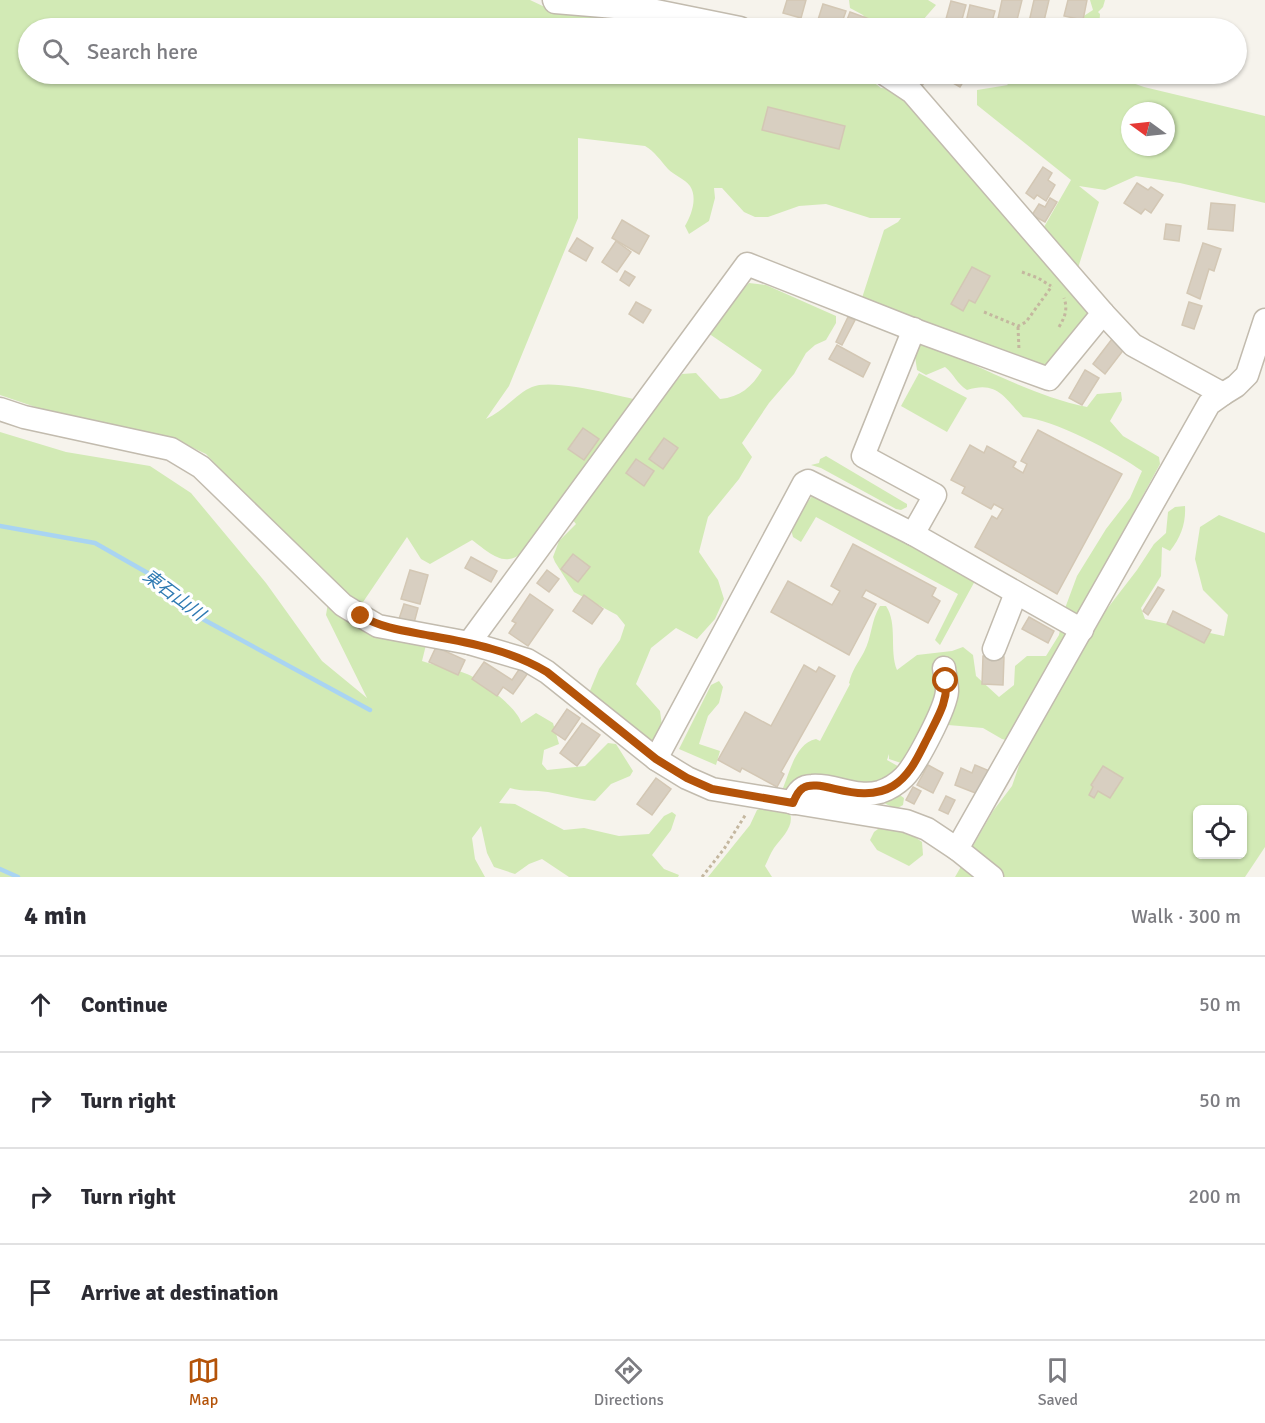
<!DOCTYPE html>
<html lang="en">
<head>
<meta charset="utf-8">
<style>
	body { margin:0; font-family:Signika,"Noto Sans JP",sans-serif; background:#f2f2f3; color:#2b2b33 }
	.controls { position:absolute; right:18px; bottom:18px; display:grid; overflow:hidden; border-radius:9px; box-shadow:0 2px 4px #0004 }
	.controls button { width:54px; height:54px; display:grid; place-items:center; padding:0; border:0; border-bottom:2px solid #e1e1e2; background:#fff; color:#2b2b33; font:30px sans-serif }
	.compass { position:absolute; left:1121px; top:102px; width:54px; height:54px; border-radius:50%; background:#fff; box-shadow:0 2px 4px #0004; rotate:285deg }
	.stop { position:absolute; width:18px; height:18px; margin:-14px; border:4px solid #b45309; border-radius:50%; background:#fff }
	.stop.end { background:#b45309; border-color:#fff; box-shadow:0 2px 6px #0008 }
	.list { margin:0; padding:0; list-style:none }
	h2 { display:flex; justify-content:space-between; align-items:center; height:78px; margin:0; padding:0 24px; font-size:26px }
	h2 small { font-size:20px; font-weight:400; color:#7c7c81 }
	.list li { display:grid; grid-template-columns:39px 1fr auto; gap:18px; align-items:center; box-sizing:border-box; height:96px; padding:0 24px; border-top:2px solid #e1e1e2 }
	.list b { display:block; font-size:22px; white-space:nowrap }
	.list em { font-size:20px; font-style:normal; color:#7c7c81 }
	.icon { flex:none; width:33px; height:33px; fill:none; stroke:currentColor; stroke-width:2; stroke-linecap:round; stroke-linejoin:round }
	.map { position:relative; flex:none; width:1265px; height:877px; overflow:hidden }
	.search { position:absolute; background:#fff; box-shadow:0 2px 4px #0004; left:18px; right:18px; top:18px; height:66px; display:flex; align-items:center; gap:15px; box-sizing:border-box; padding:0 21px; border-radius:33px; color:#7c7c81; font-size:22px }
	.sheet { height:462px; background:#fff }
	nav { display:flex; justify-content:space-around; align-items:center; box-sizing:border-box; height:84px; border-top:2px solid #e1e1e2; background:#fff; font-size:16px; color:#7c7c81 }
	nav a { display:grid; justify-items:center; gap:3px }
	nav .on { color:#b45309 }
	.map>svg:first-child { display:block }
	.green { fill:#d2eab5; fill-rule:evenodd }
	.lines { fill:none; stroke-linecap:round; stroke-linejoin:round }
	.stream { stroke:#a9d4f2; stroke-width:4.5 }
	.building { fill:#d8cfc1; stroke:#d3c7b4; stroke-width:1.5 }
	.minor-casing { stroke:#c2bbae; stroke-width:25 }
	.path { stroke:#c4b79f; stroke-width:3; stroke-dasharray:3 3; stroke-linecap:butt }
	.minor { stroke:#fff; stroke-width:22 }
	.route { stroke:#b45309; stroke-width:8 }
	.labels { text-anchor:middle; stroke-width:6; stroke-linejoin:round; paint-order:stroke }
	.water-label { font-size:18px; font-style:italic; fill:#2e7ab2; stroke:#fff }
</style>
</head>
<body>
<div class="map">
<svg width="1265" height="877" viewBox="0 0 1265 877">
	<rect width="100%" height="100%" fill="#f6f3ec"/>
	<g class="green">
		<path d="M0,0H530L547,8L591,12L702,28H28V74H851L872,81L881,88L893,89L906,100L1091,313L1044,369L862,298L884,230L898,222L901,218H870L826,204L799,206L768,217H755L744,212L722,188H714L715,198L709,221L689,234L685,226C691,216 698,198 690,186C685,179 674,175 668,169C660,160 655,152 645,146L578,138V218L509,386L486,419C504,411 517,393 532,387C553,377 633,399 657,405L682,374L696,373L720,399C740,397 752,387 762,370L708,333L728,304L749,283L766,285L836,316V323L826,340L815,345L806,353L794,374L769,403L742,443L752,457L739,479L708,517L699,552L718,580L724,599L715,619L697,639L676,628L651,648L636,684L660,711L663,733L655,743H647L589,693L599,669L620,640L625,625L617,615L574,592L555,562L553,557L559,541L576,524L561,506C550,519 526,558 509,559C496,561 482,547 472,540L430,564L421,559L407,537L359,608L342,598L206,454L174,439L59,415L0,395Z"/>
		<path d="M849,0H928L936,5L916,28H871L863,15L850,8Z"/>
		<path d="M1090,0H1105L1103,7L1098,12L1100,14L1099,28H1052L1055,18L1073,23L1093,10Z"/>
		<path d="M998,74H1107L1144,87L1265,116V203L1180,183L1136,176L1105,190L1079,186L1099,202L1078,268L1047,234L1044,227L1071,180L977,105V90L1008,85ZM1130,111H1166V147H1130Z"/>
		<path d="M927,343C979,366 1031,395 1087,407L1097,394L1121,392L1122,400L1110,421L1123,436L1159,457L1160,464L1077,617L1100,618L1137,570L1154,544L1166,533L1168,512L1175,507L1185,506C1186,523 1181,537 1170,551L1162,547L1161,576L1141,608L1145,619L1224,636L1228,615L1203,590L1195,559L1200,527L1219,515L1265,533V847L1245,877H955L993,811L1012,786L1026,745L1002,739L983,728L925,723L914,751L901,763L889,759V754L887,760L903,769L884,784L904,798L903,805L896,809L872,797L825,798L783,788C790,771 796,743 816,739L820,741L850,684L849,683C852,670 858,663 864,652C872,637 871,620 880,606H886C898,624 889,650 897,670L917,655L952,651L963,647L973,655L976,676L999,697L1014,685L1015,666L1027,656H1046L1059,635L1064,611L1077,576L1106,529L1130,498L1142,471C1117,453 1053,419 1023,417C1005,398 997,380 967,390C957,384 954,374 945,367L926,375L917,370L915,356L917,346ZM1198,810H1242V854H1198Z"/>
		<path d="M919,373L967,398L947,432L901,406Z"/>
		<path d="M0,432L66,452L150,466L191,493L266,583L322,661L367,698L326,615L328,603L426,645L422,661C436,666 453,668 467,674C480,679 520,710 521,723L536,713L553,723L559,744L544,750L542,764L547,770L585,766L608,743L616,744L633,771L630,776L611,784L595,801C579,799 564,795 548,792C535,790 523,792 510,788L499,803L515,804L564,830L584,828L619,836L649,834L664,816L672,812L676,815L671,830L652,855L664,869L679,875L678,877H569L542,859L529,864L515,874L494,867L487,853L481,826L472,838L475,859L485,877H0Z"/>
		<path d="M826,456L907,504V507L901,510L896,509L821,468L811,465L819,463L820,459Z"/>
		<path d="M812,496L976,579L940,645L935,640L958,594L816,517L801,542L793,537C787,521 804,509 812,496Z"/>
		<path d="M719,681L723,687L719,703L708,716L699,744L720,751L716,765L679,749L711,685Z"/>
		<path d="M765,807L788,809C797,824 783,836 774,848C770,854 768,860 765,866L772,877H708L750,825L757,810Z"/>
		<path d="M882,826L909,833L922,842L923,855L909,866L877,850L870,840L874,832Z"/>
	</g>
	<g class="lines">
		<g class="stream">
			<path d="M0,526L95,543L160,580L197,616L370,710"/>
			<path d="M0,869L18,877"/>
		</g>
	</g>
	<g class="building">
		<path d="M787,0H806L801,18L783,13Z"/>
		<path d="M1002,0H1022L1015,28H996Z"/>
		<path d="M1034,0H1049L1043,25L1029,22Z"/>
		<path d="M1068,0H1087L1083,20L1064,16Z"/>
		<path d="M951,1L966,5L961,23L946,19Z"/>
		<path d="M823,4L846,11L840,28L817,23Z"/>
		<path d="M970,5L995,11L990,28L966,22Z"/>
		<path d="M850,12L872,20L869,28H844Z"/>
		<path d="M905,74H929L922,86Z"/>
		<path d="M937,74H968L960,87Z"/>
		<path d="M768,107L845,126L839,149L762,130Z"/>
		<path d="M1043,167L1052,173L1048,180L1055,185L1046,201L1037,195L1034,199L1026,193Z"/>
		<path d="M1137,183L1148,190L1151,187L1163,195L1151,213L1145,209L1141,214L1124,203Z"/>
		<path d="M1050,198L1057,202L1045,222L1032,215L1039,204L1045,207Z"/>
		<path d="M1211,203L1235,205L1233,231L1208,229Z"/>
		<path d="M622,220L649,236L639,254L612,238Z"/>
		<path d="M1166,224L1181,226L1179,241L1164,239Z"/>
		<path d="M577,238L593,248L586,261L569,251Z"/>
		<path d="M616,241L631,252L617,272L602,262Z"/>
		<path d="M1203,243L1221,249L1214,271L1209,269L1200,299L1187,293Z"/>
		<path d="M972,267L990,276L975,303L969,300L963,311L951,304Z"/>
		<path d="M625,271L635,277L629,286L620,280Z"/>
		<path d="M636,302L651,310L643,323L629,314Z"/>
		<path d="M1189,302L1202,306L1194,329L1182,325Z"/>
		<path d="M848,317L855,320L842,345L836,342Z"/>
		<path d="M1112,339L1125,348L1105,374L1093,364Z"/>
		<path d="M837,345L870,363L863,377L829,359Z"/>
		<path d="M1085,370L1099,378L1082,405L1069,398Z"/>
		<path d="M583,428L599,439L584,460L568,449Z"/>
		<path d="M1038,430L1122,474L1057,594L975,547L992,516L997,519L1003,509L994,504L991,509L962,493L965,487L951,480L970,445L984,453L987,446L1016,462L1013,467L1023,473L1027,464L1021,461Z"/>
		<path d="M664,438L678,448L663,469L649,459Z"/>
		<path d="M636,459L654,471L644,486L626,473Z"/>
		<path d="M853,544L936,588L932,596L940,601L928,623L866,590L862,597L876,604L849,655L771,612L788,581L832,605L840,591L831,586Z"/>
		<path d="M573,554L590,567L578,582L561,569Z"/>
		<path d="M471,557L497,571L491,582L465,568Z"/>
		<path d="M410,570L428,575L420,604L401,599Z"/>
		<path d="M547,570L559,579L549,592L537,583Z"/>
		<path d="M1158,587L1164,590L1148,615L1143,611Z"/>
		<path d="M530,594L553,610L528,646L509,633L516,623L512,621Z"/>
		<path d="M584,595L603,609L592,624L573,611Z"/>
		<path d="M404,604L418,608L414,623L399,619Z"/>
		<path d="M1173,611L1211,630L1204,643L1167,624Z"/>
		<path d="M1029,617L1054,631L1048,643L1022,629Z"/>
		<path d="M436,647L465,660L458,675L429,662Z"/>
		<path d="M983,656L1004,657L1003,685L982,684Z"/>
		<path d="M484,662L512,680L520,668L528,673L513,694L503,687L497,696L472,679Z"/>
		<path d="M804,665L816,672L819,667L835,676L781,772L784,774L777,787L742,768L740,772L718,760L745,712L771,726Z"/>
		<path d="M567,709L580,718L565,740L552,731Z"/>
		<path d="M582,723L600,735L577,766L560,753Z"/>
		<path d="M928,765L943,773L933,793L917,785Z"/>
		<path d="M975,765L992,772L978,794L955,785L961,768L972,773Z"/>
		<path d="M1103,766L1123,778L1110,798L1098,791L1094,798L1089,795L1093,787L1091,785Z"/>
		<path d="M656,778L671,789L652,815L637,804Z"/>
		<path d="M913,787L921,791L914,804L906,800Z"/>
		<path d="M946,796L955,800L948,814L939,810Z"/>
	</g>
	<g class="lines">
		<defs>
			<g id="minor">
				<path d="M554,0L555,2L651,10L740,28"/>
				<path d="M1223,394L1236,386L1247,375L1265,320"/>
				<path d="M0,409L24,417L171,449L201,467L343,605L361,616L378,626L469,643L527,660L547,672L656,759L687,778L712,789L906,821L927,829L957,849L1209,404L1223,394L1133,345L1103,313"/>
				<path d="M913,534L1082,630"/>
				<path d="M469,643L747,264L912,329L1049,379L1103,313L912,92L885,74"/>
				<path d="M994,649L1016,593"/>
				<path d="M656,759L804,483L808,481L913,534L935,495L863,456L914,329"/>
				<path d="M793,803C796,794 801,786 812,786C835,784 856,799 880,792C889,789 897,784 904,777C916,765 946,708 947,691C947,684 945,676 944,668"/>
				<path d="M957,849L992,877"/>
			</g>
		</defs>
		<use href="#minor" class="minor-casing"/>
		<g class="path">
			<path d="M1022,272L1038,278L1051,286"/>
			<path d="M984,312L1018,326L1026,322L1052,286"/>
			<path d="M1018,327L1019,350"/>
			<path d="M1059,327C1065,317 1068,309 1064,298"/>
			<path d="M702,877L724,849L746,814"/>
		</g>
		<use href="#minor" class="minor"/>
	</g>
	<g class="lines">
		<path class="route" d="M361,616C384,629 406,631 432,636C472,643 512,651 547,672L656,759L687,778L712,789L793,803C795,798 798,791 803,788C820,777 860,806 893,786C911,775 919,754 928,737C937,718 948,702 946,681"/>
	</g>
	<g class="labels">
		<g class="water-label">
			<text transform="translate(174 595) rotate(37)" y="6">東石山川</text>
		</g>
	</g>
</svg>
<div class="controls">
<button><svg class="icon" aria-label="locate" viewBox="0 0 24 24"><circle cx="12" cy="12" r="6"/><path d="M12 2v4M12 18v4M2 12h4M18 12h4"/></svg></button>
</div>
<svg class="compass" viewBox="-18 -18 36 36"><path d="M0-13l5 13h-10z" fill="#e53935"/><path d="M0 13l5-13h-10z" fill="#7c7c81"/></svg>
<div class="stop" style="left:946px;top:681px"></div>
<div class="stop end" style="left:361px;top:616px"></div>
<div class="search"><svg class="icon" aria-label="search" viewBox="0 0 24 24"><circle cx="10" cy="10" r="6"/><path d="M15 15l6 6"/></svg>Search here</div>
</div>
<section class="sheet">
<h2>4 min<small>Walk · 300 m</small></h2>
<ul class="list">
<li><svg class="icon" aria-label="ahead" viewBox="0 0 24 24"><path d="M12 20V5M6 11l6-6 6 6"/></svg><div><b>Continue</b></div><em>50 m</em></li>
<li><svg class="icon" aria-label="right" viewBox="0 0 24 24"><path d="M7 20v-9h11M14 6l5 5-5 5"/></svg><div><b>Turn right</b></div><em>50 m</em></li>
<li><svg class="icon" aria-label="right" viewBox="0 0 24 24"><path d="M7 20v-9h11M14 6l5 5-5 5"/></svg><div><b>Turn right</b></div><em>200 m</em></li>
<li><svg class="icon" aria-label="arrive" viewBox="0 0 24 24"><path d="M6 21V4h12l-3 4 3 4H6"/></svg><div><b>Arrive at destination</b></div></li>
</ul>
</section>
<nav>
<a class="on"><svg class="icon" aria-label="map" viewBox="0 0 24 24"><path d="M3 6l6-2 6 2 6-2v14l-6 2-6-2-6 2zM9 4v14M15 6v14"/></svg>Map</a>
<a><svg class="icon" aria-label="directions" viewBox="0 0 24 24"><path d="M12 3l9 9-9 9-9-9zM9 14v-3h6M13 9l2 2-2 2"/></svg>Directions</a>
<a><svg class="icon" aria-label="saved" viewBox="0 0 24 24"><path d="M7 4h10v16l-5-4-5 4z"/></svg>Saved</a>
</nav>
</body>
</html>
